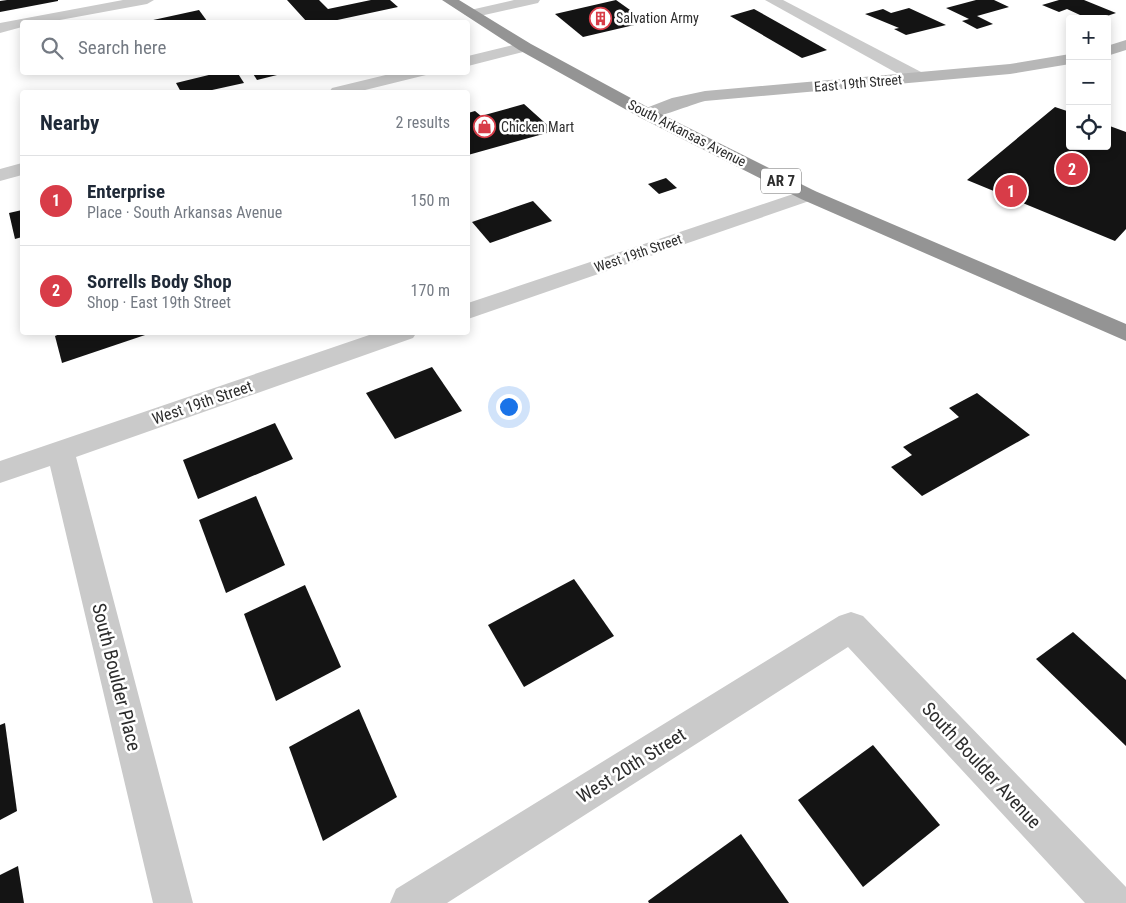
<!DOCTYPE html>
<html lang="en">
<head>
<meta charset="utf-8">
<style>
	body { margin:0; font-family:"Roboto Condensed",sans-serif; background:#f2f2f3; color:#1f2937 }
	.controls { position:absolute; right:15px; top:15px; display:grid; overflow:hidden; border-radius:5px; box-shadow:0 2px 12px #0003 }
	.controls button { width:45px; height:45px; display:grid; place-items:center; padding:0; border:0; border-bottom:1px solid #e0e1e3; background:#fff; color:#1f2937; font:25px sans-serif }
	.you { position:absolute; left:508px; top:406px; width:18px; height:18px; margin:-12px; border:4px solid #fff; border-radius:50%; background:#1a73e8; box-shadow:0 0 0 8px #1a73e833 }
	.badge { display:grid; place-items:center; width:32px; height:32px; border-radius:50%; background:#d83c48; color:#fff; font-size:16px; font-weight:700 }
	.pin { position:absolute; translate:-50% -50%; border:2px solid #fff; box-shadow:0 1px 5px #0006 }
	.list { margin:0; padding:0; list-style:none }
	h2 { display:flex; justify-content:space-between; align-items:center; height:65px; margin:0; padding:0 20px; font-size:21px }
	h2 small { font-size:16px; font-weight:400; color:#747a83 }
	.list li { display:grid; grid-template-columns:32px 1fr auto; gap:15px; align-items:center; box-sizing:border-box; height:90px; padding:0 20px; border-top:1px solid #e0e1e3 }
	.list b { display:block; font-size:19px; white-space:nowrap }
	.list p { margin:0; font-size:16px; white-space:nowrap; color:#747a83 }
	.list em { font-size:16px; font-style:normal; color:#747a83 }
	.icon { flex:none; width:28px; height:28px; fill:none; stroke:currentColor; stroke-width:2; stroke-linecap:round; stroke-linejoin:round }
	.map { position:relative; flex:none; width:1126px; height:903px; overflow:hidden }
	.search { position:absolute; background:#fff; box-shadow:0 2px 12px #0003; left:20px; top:20px; width:450px; height:55px; display:flex; align-items:center; gap:12px; box-sizing:border-box; padding:0 18px; border-radius:5px; color:#747a83; font-size:19px }
	.panel { position:absolute; background:#fff; box-shadow:0 2px 12px #0003; left:20px; top:90px; width:450px; height:245px; border-radius:5px }
	.map>svg:first-child { display:block }
	.building { fill:#141414 }
	.lines { fill:none; stroke-linecap:round; stroke-linejoin:round }
	.street { fill:#cacaca; fill-rule:evenodd }
	.secondary { fill:#b7b7b7; fill-rule:evenodd }
	.highway { fill:#949494; fill-rule:evenodd }
	.labels { text-anchor:middle; stroke-width:5; stroke-linejoin:round; paint-order:stroke }
	.far-poi-label { font-size:14px; fill:#2d2d2d; stroke:#fff; text-anchor:start }
	.far-street-label { font-size:14px; fill:#2d2d2d; stroke:#fff }
	.shield { fill:#fff; stroke:#6c6c6c; stroke-width:1 }
	.shield-label { font-size:15px; font-weight:bold; fill:#2d2d2d }
	.street-label { font-size:16px; fill:#2d2d2d; stroke:#fff }
	.near-street-label { font-size:19px; fill:#2d2d2d; stroke:#fff }
</style>
</head>
<body>
<div class="map">
<svg width="1126" height="903" viewBox="0 0 1126 903">
	<rect width="100%" height="100%" fill="#fff"/>
	<g class="building">
		<path d="M7,0H58V1L0,12V1Z"/>
		<path d="M287,0H319L328,9L371,0H390L398,7L328,22H307Z"/>
		<path d="M616,0L647,22L583,37L555,14Z"/>
		<path d="M976,0H994L1009,7L977,16L993,24L977,29L962,21L969,19L946,8Z"/>
		<path d="M1059,0H1084L1116,13L1098,19H1074L1071,17L1080,15L1067,9L1059,12L1042,5Z"/>
		<path d="M909,8L946,25L906,35L894,29L899,28L865,14L883,9L891,13Z"/>
		<path d="M754,9L827,50L802,58L730,16Z"/>
		<path d="M199,10L207,21L144,22Z"/>
		<path d="M221,72H237L244,83L203,92H181L176,83Z"/>
		<path d="M252,72H285V73L257,80Z"/>
		<path d="M524,104L554,131L468,155V113L475,111L481,116Z"/>
		<path d="M1055,107L1070,112V146H1107V125L1126,132V229L1115,241L967,180Z"/>
		<path d="M666,178L677,188L659,194L648,184Z"/>
		<path d="M533,201L552,221L490,243L472,222Z"/>
		<path d="M22,210V237L15,239L9,213Z"/>
		<path d="M64,332H151V333L62,363L55,336Z"/>
		<path d="M432,367L462,411L395,439L366,393Z"/>
		<path d="M977,393L1030,435L922,496L891,467L912,455L903,447L959,417L949,408Z"/>
		<path d="M275,423L293,459L198,499L183,460Z"/>
		<path d="M256,496L285,565L226,593L199,520Z"/>
		<path d="M574,579L614,636L524,687L488,625Z"/>
		<path d="M305,585L341,667L276,701L244,614Z"/>
		<path d="M1073,632L1126,680V746L1036,659Z"/>
		<path d="M359,709L397,797L323,841L289,747Z"/>
		<path d="M5,723L17,811L0,820V725Z"/>
		<path d="M873,745L940,825L863,887L798,800Z"/>
		<path d="M741,834L789,903H649L648,901Z"/>
		<path d="M18,866L24,903H0V875Z"/>
	</g>
	<g class="lines">
		<g class="street">
			<path d="M123,0H154L147,4L49,22H22V27L0,33V23Z"/>
			<path d="M514,0H540L538,3L471,18L464,14L466,11Z"/>
			<path d="M765,0H783L923,73L925,77L923,81H911Z"/>
			<path d="M525,42L533,47L531,50L468,66V56Z"/>
			<path d="M398,72H428L426,75L357,92H329L332,88Z"/>
			<path d="M22,163V175L0,181V169Z"/>
			<path d="M808,189L815,191L818,195L815,199L468,319V303Z"/>
			<path d="M378,332H417L413,338L76,457L193,903H153L50,466L0,483V461Z"/>
			<path d="M851,612L863,616L1126,887V903H1085L848,647L447,903H390L396,889L839,616Z"/>
		</g>
		<g class="secondary">
			<path d="M1126,40V50L1107,56V46Z"/>
			<path d="M1070,54V64L1010,74L705,101C689,105 653,121 641,118L638,114L641,110L672,98L705,91L1010,64Z"/>
		</g>
		<path class="highway" d="M442,0H459L531,44L653,110L815,191L1126,324V341L801,199L641,118L519,50Z"/>
	</g>
	<defs>
		<symbol id="building-ring" viewBox="-11 -11 22 22"><circle r="9.5" fill="#fff" stroke="#d83c48" stroke-width="1.5"/><path d="M-4-6H4V6H1V3H-1V6H-4ZM-2.5-4.3h1.7v1.8h-1.7ZM.8-4.3h1.7v1.8H.8ZM-2.5-1h1.7V.8h-1.7ZM.8-1h1.7V.8H.8Z" fill="#d83c48"/></symbol>
		<symbol id="shop-ring" viewBox="-11 -11 22 22"><circle r="9.5" fill="#fff" stroke="#d83c48" stroke-width="1.5"/><path d="M-5-2.5h2.3a2.7 3.5 0 0 1 5.4 0H5L5.5 6h-11ZM-1.5-2.5h3a1.5 2.3 0 0 0-3 0Z" fill="#d83c48"/></symbol>
	</defs>
	<g fill-rule="evenodd">
		<use href="#building-ring" x="588" y="6" width="25" height="25"/>
		<use href="#shop-ring" x="472" y="114" width="25" height="25"/>
	</g>
	<g class="labels">
		<g class="far-poi-label">
			<text x="616" y="23">Salvation Army</text>
			<text x="501" y="132">Chicken Mart</text>
		</g>
		<g class="far-street-label">
			<text transform="translate(858 83) rotate(-5)" y="5">East 19th Street</text>
			<text transform="translate(687 133) rotate(27)" y="5">South Arkansas Avenue</text>
			<text transform="translate(638 253) rotate(-19)" y="5">West 19th Street</text>
		</g>
		<rect class="shield" x="761" y="168.5" width="40" height="25" rx="4"/>
		<g class="shield-label">
			<text x="781" y="186">AR 7</text>
		</g>
		<g class="street-label">
			<text transform="translate(202 402) rotate(-19)" y="6">West 19th Street</text>
		</g>
		<g class="near-street-label">
			<text transform="translate(117 677) rotate(76)" y="7">South Boulder Place</text>
			<text transform="translate(631 765) rotate(-32)" y="7">West 20th Street</text>
			<text transform="translate(982 765) rotate(47)" y="7">South Boulder Avenue</text>
		</g>
	</g>
</svg>
<div class="controls">
<button>+</button>
<button>−</button>
<button><svg class="icon" aria-label="locate" viewBox="0 0 24 24"><circle cx="12" cy="12" r="6"/><path d="M12 2v4M12 18v4M2 12h4M18 12h4"/></svg></button>
</div>
<div class="you"></div>
<div class="pin badge" style="left:1011px;top:191px">1</div>
<div class="pin badge" style="left:1072px;top:169px">2</div>
<div class="search"><svg class="icon" aria-label="search" viewBox="0 0 24 24"><circle cx="10" cy="10" r="6"/><path d="M15 15l6 6"/></svg>Search here</div>
<section class="panel">
<h2>Nearby<small>2 results</small></h2>
<ul class="list">
<li><span class="badge">1</span><div><b>Enterprise</b><p>Place · South Arkansas Avenue</p></div><em>150 m</em></li>
<li><span class="badge">2</span><div><b>Sorrells Body Shop</b><p>Shop · East 19th Street</p></div><em>170 m</em></li>
</ul>
</section>
</div>
</body>
</html>
